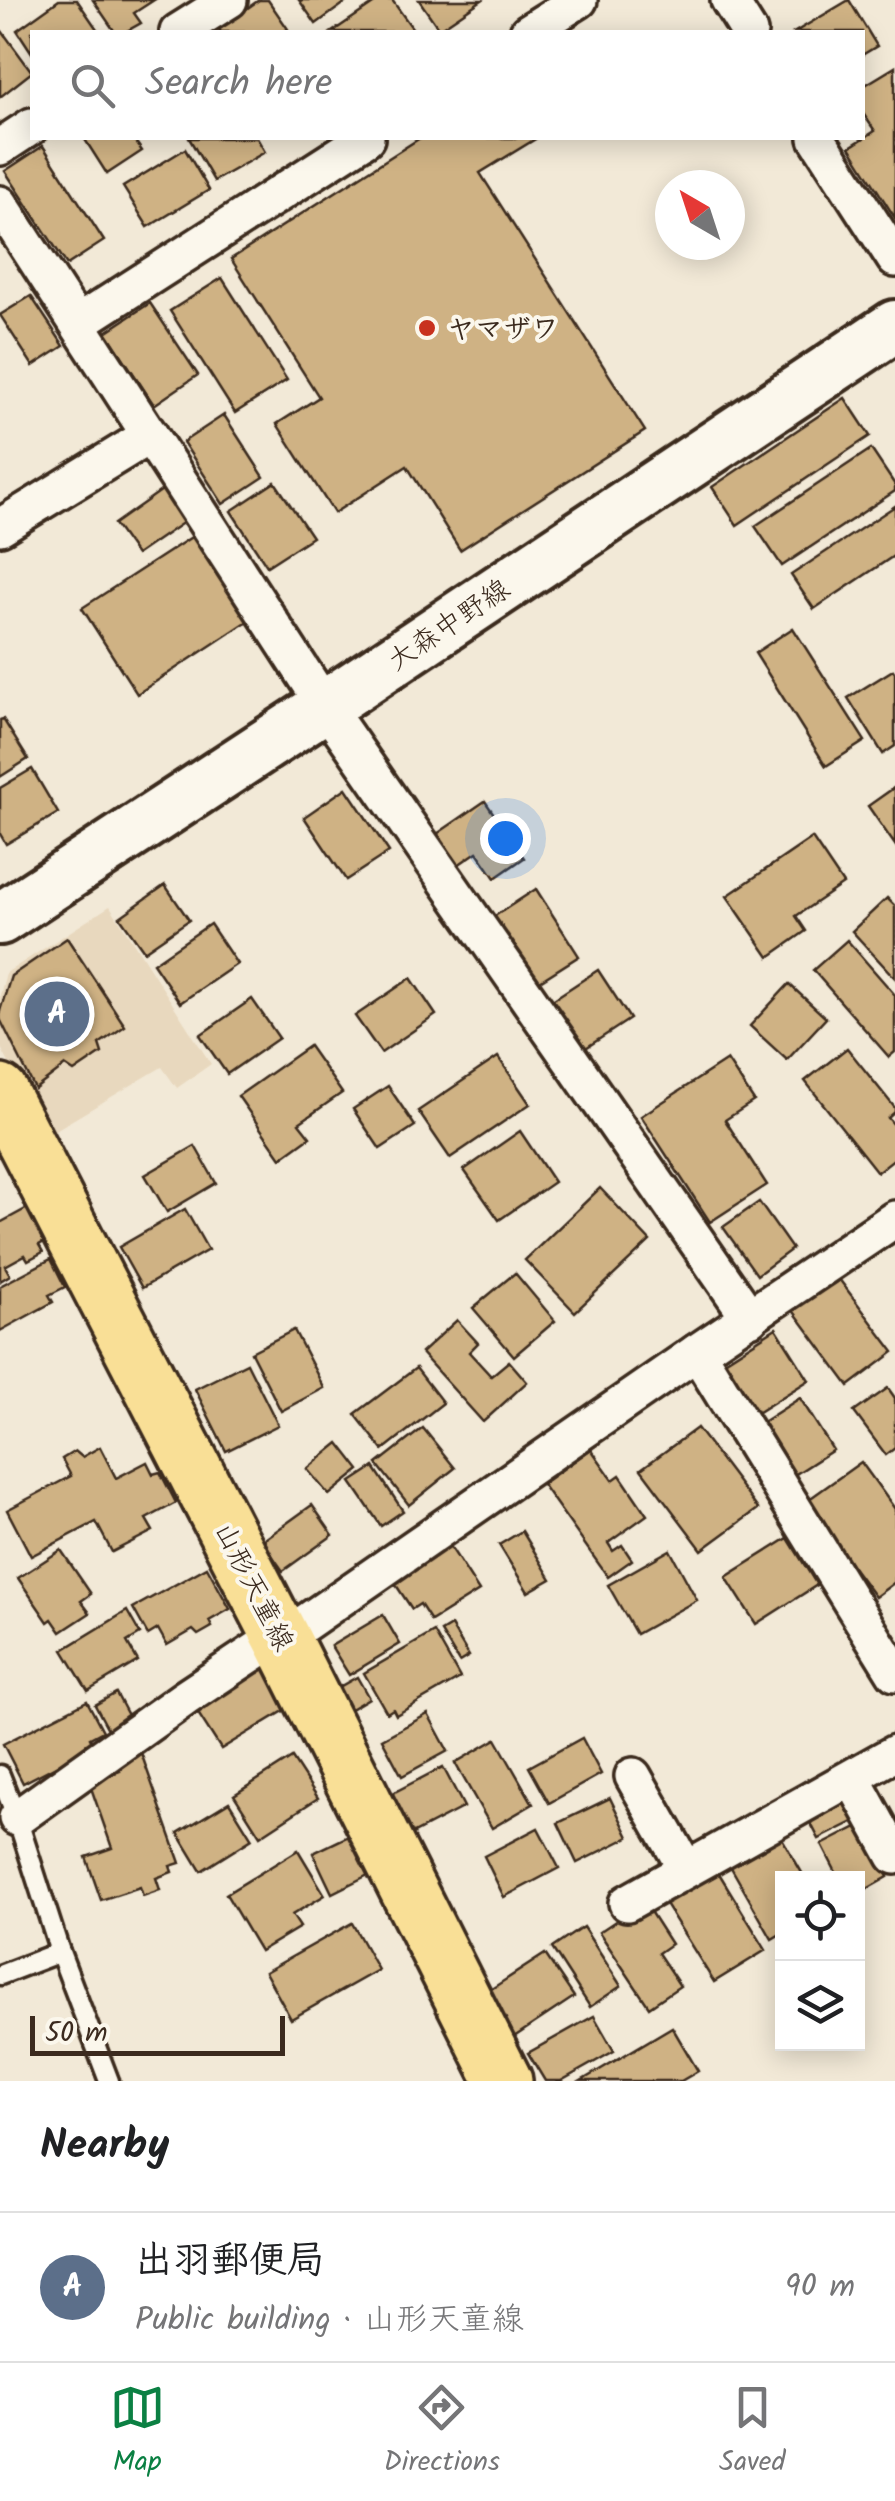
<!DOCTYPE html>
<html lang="en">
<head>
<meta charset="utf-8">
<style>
	body { margin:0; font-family:Kalam,"Klee One",sans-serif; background:#f2f2f2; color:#202124 }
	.controls { position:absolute; right:30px; bottom:30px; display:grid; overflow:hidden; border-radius:0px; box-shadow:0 5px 25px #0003 }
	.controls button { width:90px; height:90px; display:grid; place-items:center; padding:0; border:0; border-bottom:2px solid #e0e0e0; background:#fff; color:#202124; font:50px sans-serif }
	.compass { position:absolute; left:655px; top:170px; width:90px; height:90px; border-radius:50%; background:#fff; box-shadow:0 5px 25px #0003; rotate:321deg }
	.scale { position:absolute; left:30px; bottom:25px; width:255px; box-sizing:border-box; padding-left:10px; border:5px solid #3b2a1e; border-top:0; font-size:28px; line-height:35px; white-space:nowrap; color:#3b2a1e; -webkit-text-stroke:8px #fbf7ec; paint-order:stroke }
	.you { position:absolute; left:505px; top:838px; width:35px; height:35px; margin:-25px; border:8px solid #fff; border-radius:50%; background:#1a73e8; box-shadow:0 0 0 15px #1a73e833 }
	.badge { display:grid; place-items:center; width:65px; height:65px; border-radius:50%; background:#0b8043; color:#fff; font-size:32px; font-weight:700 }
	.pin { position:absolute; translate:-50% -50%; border:5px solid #fff; box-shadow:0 2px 10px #0006 }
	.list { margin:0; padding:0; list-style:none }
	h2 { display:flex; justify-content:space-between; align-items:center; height:130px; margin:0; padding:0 40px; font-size:42px }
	h2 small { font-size:32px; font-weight:400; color:#757577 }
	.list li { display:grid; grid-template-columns:65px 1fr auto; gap:30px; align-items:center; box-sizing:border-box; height:150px; padding:0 40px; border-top:2px solid #e0e0e0 }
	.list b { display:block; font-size:38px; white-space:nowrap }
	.list p { margin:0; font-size:32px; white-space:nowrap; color:#757577 }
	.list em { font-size:32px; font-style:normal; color:#757577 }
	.icon { flex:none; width:55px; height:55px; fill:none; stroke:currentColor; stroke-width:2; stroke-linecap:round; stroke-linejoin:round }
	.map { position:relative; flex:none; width:895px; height:2081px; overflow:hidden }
	.search { position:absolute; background:#fff; box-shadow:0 5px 25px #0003; left:30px; right:30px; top:30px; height:110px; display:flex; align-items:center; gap:25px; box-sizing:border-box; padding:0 35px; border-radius:0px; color:#757577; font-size:38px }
	.sheet { height:280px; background:#fff }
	nav { display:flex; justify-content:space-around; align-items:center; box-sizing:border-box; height:140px; border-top:2px solid #e0e0e0; background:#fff; font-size:28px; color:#757577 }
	nav a { display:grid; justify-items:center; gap:5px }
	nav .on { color:#0b8043 }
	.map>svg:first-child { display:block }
	.built { fill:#e8d8be }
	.building { fill:#cfb284; stroke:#3b2a1e; stroke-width:2.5 }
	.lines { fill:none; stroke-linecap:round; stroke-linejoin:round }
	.service-casing { stroke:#3b2a1e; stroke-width:25 }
	.minor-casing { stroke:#3b2a1e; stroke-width:42 }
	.secondary-casing { stroke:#3b2a1e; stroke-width:58 }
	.primary-casing { stroke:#3b2a1e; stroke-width:62 }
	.service { stroke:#fbf7ec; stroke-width:18 }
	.minor { stroke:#fbf7ec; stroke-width:35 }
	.secondary { stroke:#fbf7ec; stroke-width:50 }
	.primary { stroke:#f9df96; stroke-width:55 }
	.poi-dot { fill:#c8321e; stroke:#fbf7ec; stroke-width:4 }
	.labels { text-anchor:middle; stroke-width:8; stroke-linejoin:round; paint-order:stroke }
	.poi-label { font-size:28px; font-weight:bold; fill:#3b2a1e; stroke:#fbf7ec; text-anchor:start }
	.street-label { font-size:28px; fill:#3b2a1e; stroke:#fbf7ec }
</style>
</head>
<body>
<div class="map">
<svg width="895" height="2081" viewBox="0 0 895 2081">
	<rect width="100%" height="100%" fill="#f2e9d7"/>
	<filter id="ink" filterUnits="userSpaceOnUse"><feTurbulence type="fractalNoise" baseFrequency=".01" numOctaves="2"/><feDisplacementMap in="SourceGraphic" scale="20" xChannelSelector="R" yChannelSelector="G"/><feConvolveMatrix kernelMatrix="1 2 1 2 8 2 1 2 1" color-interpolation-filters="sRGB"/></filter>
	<g filter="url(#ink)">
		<path class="built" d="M110,906L211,1064L177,1088L162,1067L47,1135L0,1046V995L6,973Z"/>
		<g class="building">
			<path d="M59,0H77L99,32H32V53L17,30Z"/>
			<path d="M93,0H154L134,13L141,23L125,32H115Z"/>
			<path d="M259,0H268L288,29L283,32H221L218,29Z"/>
			<path d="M299,0H349L316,24Z"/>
			<path d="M379,0H392L415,32H332Z"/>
			<path d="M419,0H482L439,29Z"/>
			<path d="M849,0L877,46L862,55V32H795Z"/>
			<path d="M2,31L32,72L0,97V32Z"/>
			<path d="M895,67V218L850,147L875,131L862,112V87Z"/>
			<path d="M84,138H133L142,151L107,174Z"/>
			<path d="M189,138H257L265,152L214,181Z"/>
			<path d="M420,138H537L480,173L645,431L460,550L407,466L334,513L277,424L319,397L231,259Z"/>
			<path d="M43,146L104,241L67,265L5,171Z"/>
			<path d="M185,149L209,190L148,227L123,187Z"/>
			<path d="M222,278L287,380L235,413L170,311Z"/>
			<path d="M31,296L64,346L33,366L0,315Z"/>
			<path d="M150,303L198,375L154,405L106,332Z"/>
			<path d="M845,398L870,436L737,525L712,487Z"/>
			<path d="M224,415L264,477L223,504L183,442Z"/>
			<path d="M871,449L895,485V491L782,566L755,526Z"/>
			<path d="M275,482L312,537L267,566L231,511Z"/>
			<path d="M165,488L187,520L136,555L114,524Z"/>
			<path d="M895,506V555L814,609L791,575Z"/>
			<path d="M193,536L248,621L137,694L82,608Z"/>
			<path d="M793,628L865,741L826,766L755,653Z"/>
			<path d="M893,670L895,673V746L883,754L848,698Z"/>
			<path d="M3,719L28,759L0,777V720Z"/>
			<path d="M32,769L58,813L6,844L0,834V788Z"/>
			<path d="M895,787V845L868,806Z"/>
			<path d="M346,788L389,852L346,880L304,817Z"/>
			<path d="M485,801L524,858L495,878L477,852L452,869L431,838Z"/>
			<path d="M812,838L843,884L796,916L806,931L769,957L727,896Z"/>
			<path d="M165,885L189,920L144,951L120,917Z"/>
			<path d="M536,889L579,956L524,991L481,925Z"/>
			<path d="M887,898L895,906V978L852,931Z"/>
			<path d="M210,924L237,964L180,1003L153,963Z"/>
			<path d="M67,938L125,1026L99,1044L102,1053L74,1072L65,1066L35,1089L0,1019V1011L11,976Z"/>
			<path d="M847,940L895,995V1052L889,1057L813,970Z"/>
			<path d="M598,970L630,1019L572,1057L540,1008Z"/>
			<path d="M411,978L436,1015L381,1053L355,1016Z"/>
			<path d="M789,984L826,1018L787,1060L750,1026Z"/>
			<path d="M252,999L279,1038L227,1074L200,1035Z"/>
			<path d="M309,1046L342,1093L299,1123L310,1137L281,1158L238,1096Z"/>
			<path d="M847,1048L895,1108V1112L888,1118L895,1126V1158L877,1172L805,1081Z"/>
			<path d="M498,1057L530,1104L450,1158L418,1111Z"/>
			<path d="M727,1060L754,1101L725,1120L767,1185L710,1222L641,1116Z"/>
			<path d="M388,1086L415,1126L380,1149L353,1109Z"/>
			<path d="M520,1131L554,1182L499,1220L464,1170Z"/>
			<path d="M195,1146L216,1183L167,1212L145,1175Z"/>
			<path d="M600,1188L650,1241L575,1312L525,1260Z"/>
			<path d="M759,1202L792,1249L757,1275L723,1227Z"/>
			<path d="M35,1204L53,1237L39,1245L43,1252L28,1260L25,1255L5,1266L10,1275L0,1281V1223Z"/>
			<path d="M185,1209L208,1250L142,1288L119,1247Z"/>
			<path d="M51,1259L65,1287L49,1295L53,1302L0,1331V1286Z"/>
			<path d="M515,1273L555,1321L514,1356L473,1308Z"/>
			<path d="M836,1275L894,1352L849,1386L792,1309Z"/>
			<path d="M457,1320L478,1343L469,1352L491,1376L509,1361L527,1382L483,1422L421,1353Z"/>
			<path d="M776,1328L809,1380L755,1414L723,1362Z"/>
			<path d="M294,1330L324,1388L281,1411L251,1352Z"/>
			<path d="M247,1363L278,1425L226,1451L195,1389Z"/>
			<path d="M416,1368L443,1403L383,1450L355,1414Z"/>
			<path d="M888,1388L895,1398V1448L886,1455L854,1412Z"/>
			<path d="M800,1398L833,1450L788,1479L755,1427Z"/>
			<path d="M423,1428L455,1468L409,1505L377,1464Z"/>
			<path d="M697,1428L758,1509L702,1550L641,1469Z"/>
			<path d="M339,1443L360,1470L329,1495L307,1469Z"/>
			<path d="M100,1447L116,1478L147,1462L153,1474L160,1472L176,1503L146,1519L153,1531L112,1552L96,1522L31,1556L7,1510L71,1476L62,1459L75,1451L82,1457Z"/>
			<path d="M591,1449L613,1480L620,1475L647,1515L608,1543L613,1551L622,1545L632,1560L608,1577L542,1484Z"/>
			<path d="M861,1462L895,1509V1582L875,1597L805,1502Z"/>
			<path d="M374,1467L403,1511L381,1526L351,1482Z"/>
			<path d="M312,1505L333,1535L283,1571L262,1541Z"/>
			<path d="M522,1531L551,1579L528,1592L499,1545Z"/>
			<path d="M788,1538L817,1585L756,1624L726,1577Z"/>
			<path d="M448,1543L479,1591L431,1621L420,1604L412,1609L392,1579Z"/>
			<path d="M61,1550L91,1594L81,1601L90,1613L61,1632L52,1619L48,1622L18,1578Z"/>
			<path d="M670,1550L697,1600L636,1634L608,1585Z"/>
			<path d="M207,1567L230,1609L209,1621L212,1627L198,1635L193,1630L167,1645L158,1629L148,1635L133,1608Z"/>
			<path d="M127,1611L140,1634L127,1642L138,1661L88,1691L63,1650Z"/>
			<path d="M383,1615L400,1644L349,1675L331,1646Z"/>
			<path d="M451,1626L469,1656L459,1662L441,1632Z"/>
			<path d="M434,1632L460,1678L396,1715L393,1709L387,1713L364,1673Z"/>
			<path d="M267,1662L283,1689L277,1692L287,1709L221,1749L194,1707Z"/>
			<path d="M357,1677L369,1698L347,1711L334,1690Z"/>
			<path d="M116,1693L130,1719L109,1731L95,1705Z"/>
			<path d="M87,1701L103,1731L90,1738L94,1746L23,1783L3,1744Z"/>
			<path d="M428,1714L448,1751L402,1776L382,1739Z"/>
			<path d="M582,1738L601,1774L549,1803L529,1767Z"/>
			<path d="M496,1739L533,1804L492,1828L455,1763Z"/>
			<path d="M140,1750L180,1863L170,1866L172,1872L156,1878L160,1890L143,1896L140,1887L101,1900L86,1857L112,1848L89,1782L120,1771L115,1759Z"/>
			<path d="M292,1758L318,1798L260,1836L234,1795Z"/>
			<path d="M443,1767L464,1807L412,1834L391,1794Z"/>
			<path d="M842,1797L855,1821L819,1839L806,1814Z"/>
			<path d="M610,1798L629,1837L577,1863L558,1823Z"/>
			<path d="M229,1802L252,1839L201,1871L178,1833Z"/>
			<path d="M861,1825L888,1877L858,1894V1878H839L822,1845Z"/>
			<path d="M538,1828L559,1868L504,1897L484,1856Z"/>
			<path d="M359,1831L378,1870L332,1893L313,1853Z"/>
			<path d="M779,1833L805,1878H782V1933L772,1939L728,1862Z"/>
			<path d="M298,1850L325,1895L292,1915L300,1927L260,1951L226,1894Z"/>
			<path d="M717,1870L766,1950L714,1982L664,1902Z"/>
			<path d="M644,1902L671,1944L658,1953L680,1986L649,2007L599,1932Z"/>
			<path d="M352,1923L378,1970L291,2019L265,1972Z"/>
			<path d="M583,1927L621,1986L590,2007L552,1948Z"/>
			<path d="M545,1954L574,1997L511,2039L482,1995Z"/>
			<path d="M594,2016L614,2051L561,2081H545L528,2053Z"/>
			<path d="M672,2027L698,2071L681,2081H581Z"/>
		</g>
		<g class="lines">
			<defs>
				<g id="service">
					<path d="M0,1775L17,1818L60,1952L109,2081"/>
					<path d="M0,1975L60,1952"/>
				</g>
				<g id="minor">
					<path d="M729,0L749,32"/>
					<path d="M178,32L229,0"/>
					<path d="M528,32L579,0"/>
					<path d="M817,138L895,259"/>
					<path d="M0,147L32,126"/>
					<path d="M0,204L325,706L750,1318"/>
					<path d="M78,323L366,138"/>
					<path d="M0,527L150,435"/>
					<path d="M697,1352L895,1673"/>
					<path d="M282,1639L697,1352L895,1219"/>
					<path d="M633,1776L686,1869"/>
					<path d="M852,1778L895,1856"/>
					<path d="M17,1818L185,1698L280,1635"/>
					<path d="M627,1903L895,1753"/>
				</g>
				<path id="secondary" d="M0,919L325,706L895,326"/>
				<path id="primary" d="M0,1093L282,1639L504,2081"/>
			</defs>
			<use href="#service" class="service-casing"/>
			<use href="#minor" class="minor-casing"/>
			<use href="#secondary" class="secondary-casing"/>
			<use href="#primary" class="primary-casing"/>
			<use href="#service" class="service"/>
			<use href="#minor" class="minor"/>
			<use href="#secondary" class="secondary"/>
			<use href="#primary" class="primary"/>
		</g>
	</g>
	<circle class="poi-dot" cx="427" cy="328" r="10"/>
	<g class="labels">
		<g class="poi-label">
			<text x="447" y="338">ヤマザワ</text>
		</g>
		<g class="street-label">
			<text transform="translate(448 624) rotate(-34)" y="10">大森中野線</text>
			<text transform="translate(255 1586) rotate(63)" y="10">山形天童線</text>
		</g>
	</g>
</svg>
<div class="controls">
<button><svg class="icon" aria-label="locate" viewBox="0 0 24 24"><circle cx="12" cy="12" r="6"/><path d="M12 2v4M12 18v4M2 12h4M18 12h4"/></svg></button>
<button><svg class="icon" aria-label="layers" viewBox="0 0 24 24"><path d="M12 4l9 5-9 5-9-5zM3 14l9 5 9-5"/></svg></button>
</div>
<svg class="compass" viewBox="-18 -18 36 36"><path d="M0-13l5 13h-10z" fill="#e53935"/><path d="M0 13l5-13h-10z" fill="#757577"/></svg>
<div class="scale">50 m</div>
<div class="you"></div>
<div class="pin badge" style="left:57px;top:1014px;background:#5c6f8a">A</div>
<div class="search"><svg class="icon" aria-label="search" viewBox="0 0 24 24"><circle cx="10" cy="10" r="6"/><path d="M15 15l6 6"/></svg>Search here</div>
</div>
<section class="sheet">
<h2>Nearby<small></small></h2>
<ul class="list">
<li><span class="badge" style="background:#5c6f8a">A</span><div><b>出羽郵便局</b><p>Public building · 山形天童線</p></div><em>90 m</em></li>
</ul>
</section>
<nav>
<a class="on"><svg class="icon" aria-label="map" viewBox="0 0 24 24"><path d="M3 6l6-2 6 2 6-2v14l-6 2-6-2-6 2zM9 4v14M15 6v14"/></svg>Map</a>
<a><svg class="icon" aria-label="directions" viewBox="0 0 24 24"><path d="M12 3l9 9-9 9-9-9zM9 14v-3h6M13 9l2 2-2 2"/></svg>Directions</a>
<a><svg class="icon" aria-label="saved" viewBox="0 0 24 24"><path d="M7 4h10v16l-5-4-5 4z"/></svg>Saved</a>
</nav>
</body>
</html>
